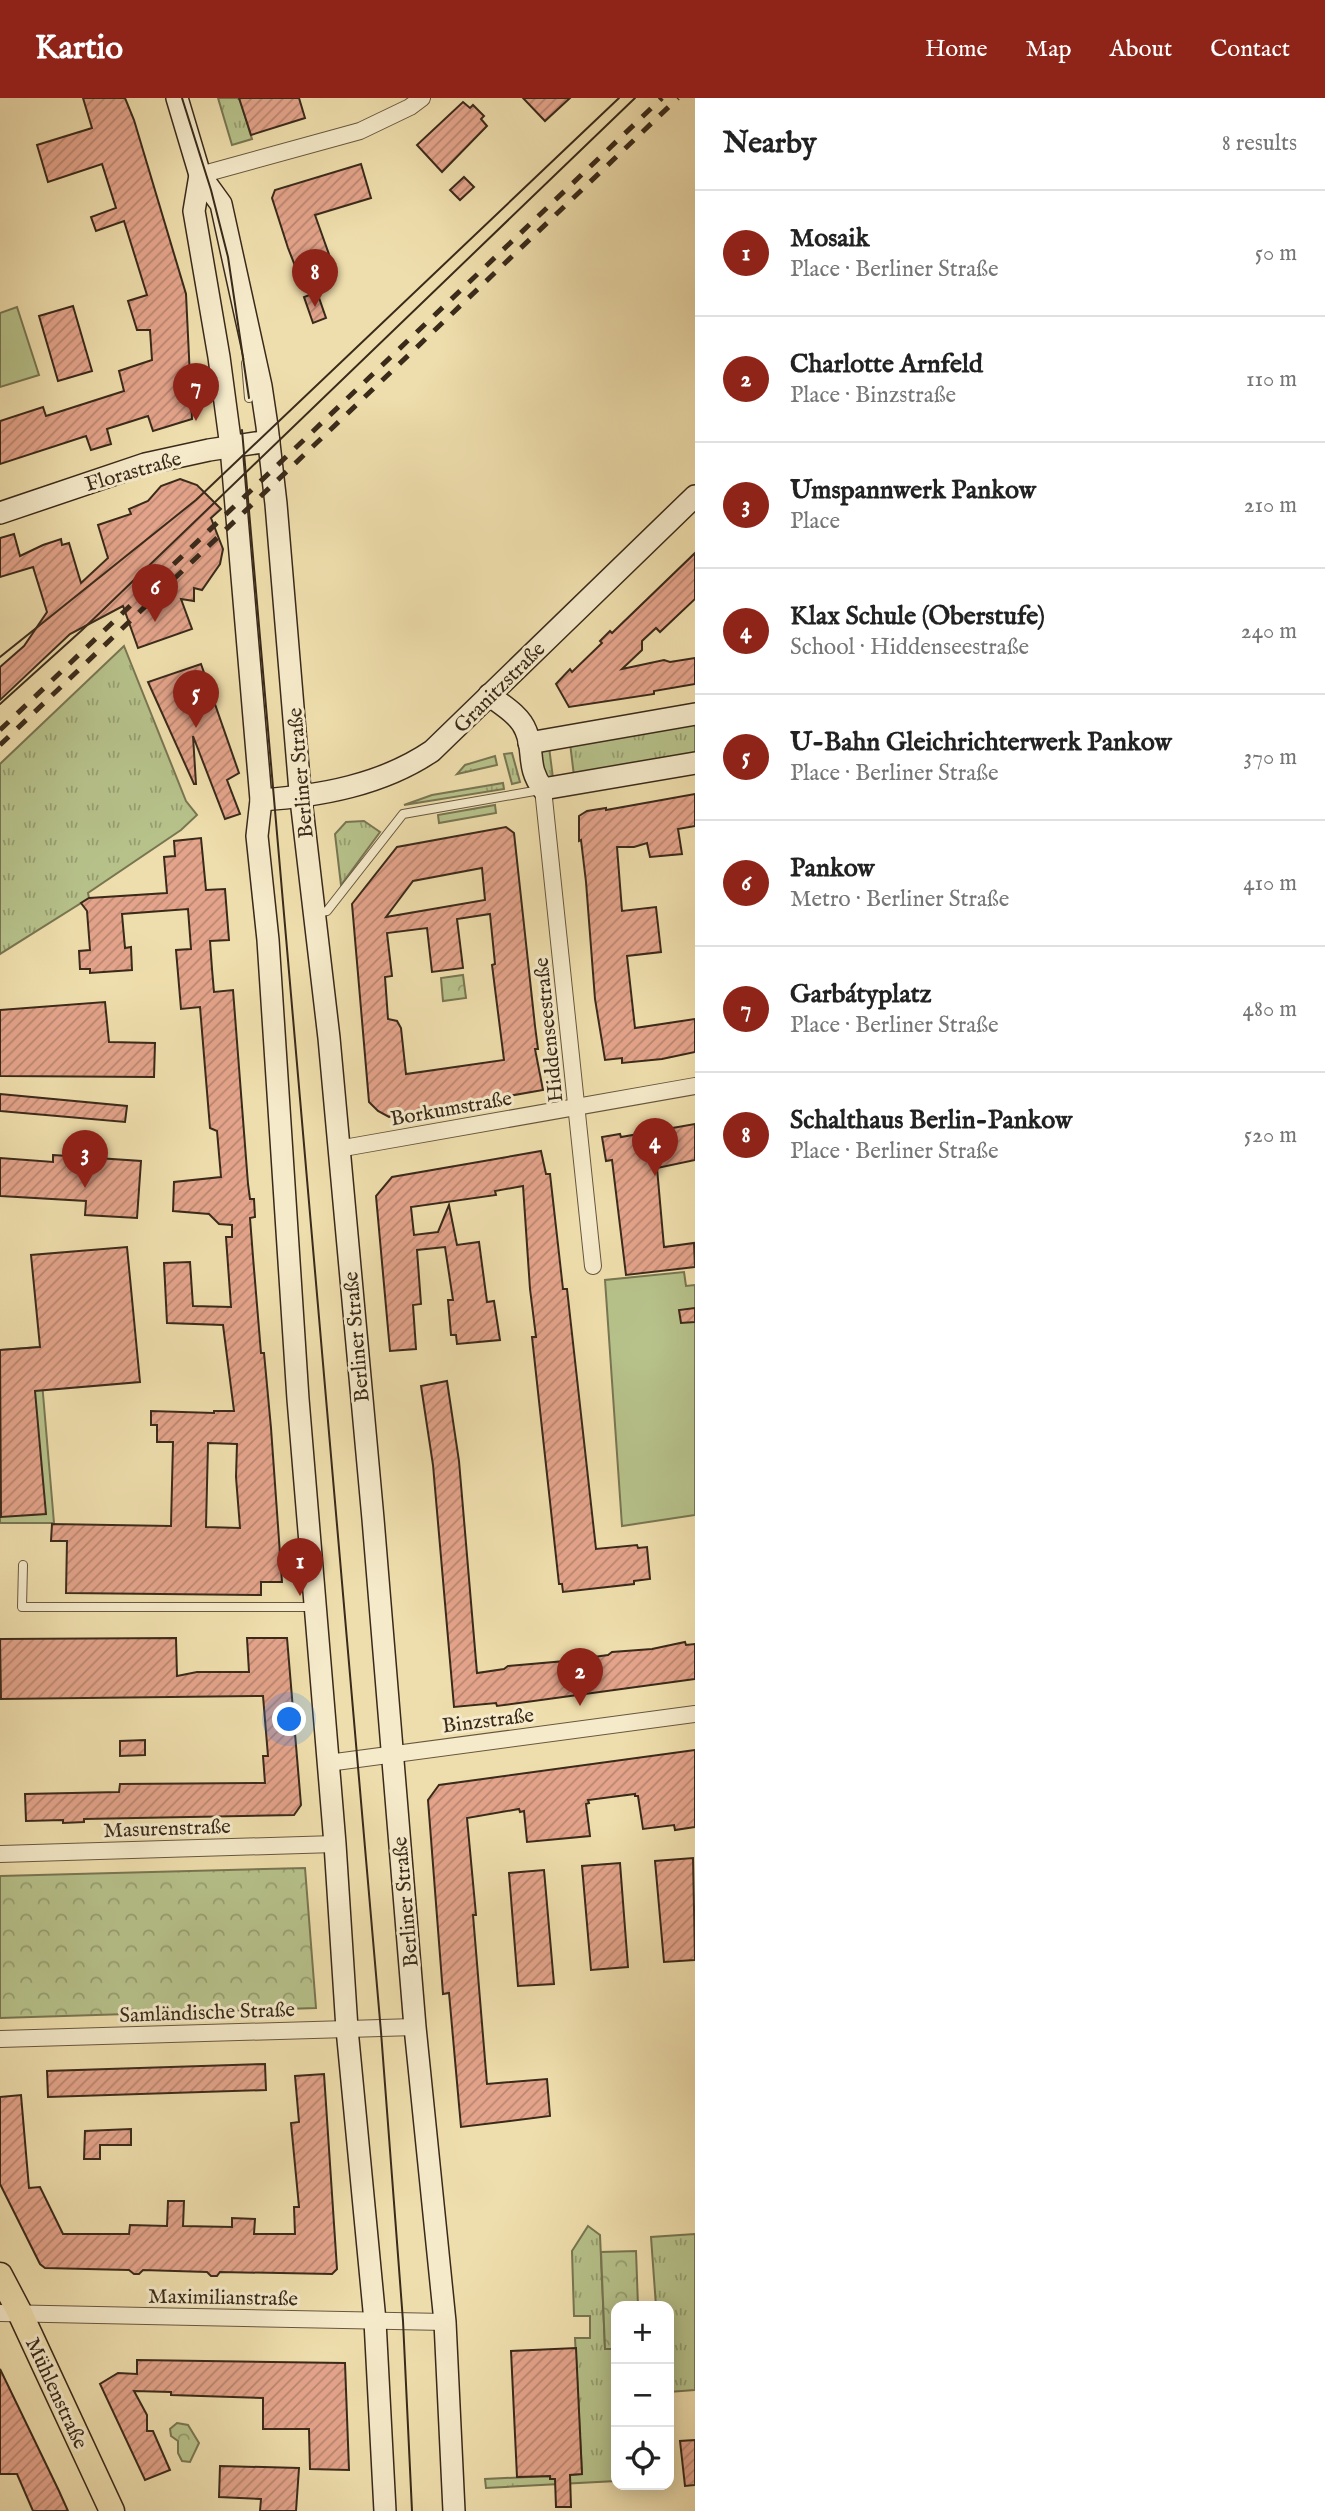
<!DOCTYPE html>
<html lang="en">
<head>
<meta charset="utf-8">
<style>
	body { margin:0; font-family:"IM FELL English",serif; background:#f6f6f6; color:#222 }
	.controls { position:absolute; right:21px; bottom:21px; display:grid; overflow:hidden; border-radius:14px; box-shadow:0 4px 18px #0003 }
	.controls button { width:63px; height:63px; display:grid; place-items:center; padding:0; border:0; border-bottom:2px solid #e0e0e0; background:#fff; color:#222; font:35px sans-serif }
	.you { position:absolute; left:290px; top:1622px; width:24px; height:24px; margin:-18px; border:5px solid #fff; border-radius:50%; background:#1a73e8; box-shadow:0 0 0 10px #1a73e833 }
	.badge { display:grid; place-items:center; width:46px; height:46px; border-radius:50%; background:#8f2418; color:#fff; font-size:23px; font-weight:700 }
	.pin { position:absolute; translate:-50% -58px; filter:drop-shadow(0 2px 4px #0008) }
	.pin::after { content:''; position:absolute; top:37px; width:24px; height:21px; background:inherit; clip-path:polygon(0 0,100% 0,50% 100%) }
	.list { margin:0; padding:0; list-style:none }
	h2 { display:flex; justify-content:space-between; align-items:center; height:91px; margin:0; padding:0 28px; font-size:30px }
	h2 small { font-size:23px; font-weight:400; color:#767676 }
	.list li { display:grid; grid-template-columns:46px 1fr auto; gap:21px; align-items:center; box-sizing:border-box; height:126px; padding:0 28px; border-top:2px solid #e0e0e0 }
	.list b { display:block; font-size:26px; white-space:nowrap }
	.list p { margin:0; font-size:23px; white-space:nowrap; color:#767676 }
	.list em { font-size:23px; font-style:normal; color:#767676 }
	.icon { flex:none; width:38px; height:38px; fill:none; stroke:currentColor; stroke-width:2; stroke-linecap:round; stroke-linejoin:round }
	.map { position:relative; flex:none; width:695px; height:2413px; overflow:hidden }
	header { display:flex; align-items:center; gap:42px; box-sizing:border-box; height:98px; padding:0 35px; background:#8f2418; color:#fff }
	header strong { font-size:33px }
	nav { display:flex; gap:38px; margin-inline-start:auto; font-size:24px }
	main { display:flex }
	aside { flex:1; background:#fff }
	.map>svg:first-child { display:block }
	.grass { fill:url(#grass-tufts); stroke:#787652; stroke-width:2 }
	.park { fill:url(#park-crowns); stroke:#787652; stroke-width:2 }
	.garden { fill:#b7c28b; stroke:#787652; stroke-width:2 }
	.building { fill:url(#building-hatch); stroke:#3a2a1a; stroke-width:2; fill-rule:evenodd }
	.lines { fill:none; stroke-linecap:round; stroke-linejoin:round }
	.lane-casing { stroke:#67573f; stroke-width:10 }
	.street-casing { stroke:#67573f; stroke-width:18 }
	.secondary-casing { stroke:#3a2a1a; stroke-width:24 }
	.primary-casing { stroke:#3a2a1a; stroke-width:27 }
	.lane { stroke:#f5eaca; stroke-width:8 }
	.street { stroke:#f5eaca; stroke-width:16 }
	.secondary { stroke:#f5eaca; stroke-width:21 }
	.primary { stroke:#efdead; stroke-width:24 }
	.tram { stroke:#3a2a1a; stroke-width:2 }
	.rail { stroke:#3a2a1a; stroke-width:5; stroke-dasharray:12 12; stroke-linecap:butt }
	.labels { text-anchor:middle; stroke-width:6; stroke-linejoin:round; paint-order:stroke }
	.street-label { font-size:21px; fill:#3a2a1a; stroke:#f5eaca }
</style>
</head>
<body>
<header>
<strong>Kartio</strong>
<nav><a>Home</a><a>Map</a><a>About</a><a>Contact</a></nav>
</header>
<main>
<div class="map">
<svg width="695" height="2413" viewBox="0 0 695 2413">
	<defs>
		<pattern id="grass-tufts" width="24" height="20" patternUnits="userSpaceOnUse" patternTransform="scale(1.75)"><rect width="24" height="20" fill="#b7c28b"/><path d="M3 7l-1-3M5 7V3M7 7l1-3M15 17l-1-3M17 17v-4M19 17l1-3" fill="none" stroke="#969e71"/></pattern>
		<pattern id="park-crowns" width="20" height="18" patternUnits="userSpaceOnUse" patternTransform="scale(1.75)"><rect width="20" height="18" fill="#b7c28b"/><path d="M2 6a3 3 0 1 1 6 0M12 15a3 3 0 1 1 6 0" fill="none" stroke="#969e71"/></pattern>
		<pattern id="building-hatch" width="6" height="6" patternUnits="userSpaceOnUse" patternTransform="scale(1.75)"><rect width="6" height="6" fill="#e4a48b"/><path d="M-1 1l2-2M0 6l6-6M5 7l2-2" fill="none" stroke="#ba8671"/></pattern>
	</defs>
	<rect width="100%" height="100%" fill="#efdead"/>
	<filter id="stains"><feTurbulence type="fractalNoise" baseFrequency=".00286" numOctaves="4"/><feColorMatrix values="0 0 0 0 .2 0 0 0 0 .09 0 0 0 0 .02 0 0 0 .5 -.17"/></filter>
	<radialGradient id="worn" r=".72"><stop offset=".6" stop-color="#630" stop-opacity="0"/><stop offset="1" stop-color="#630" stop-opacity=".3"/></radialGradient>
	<g class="grass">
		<path d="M218,0H237L240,2L252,41L232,47Z"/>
		<path d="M124,548L186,703L197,717L181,732L88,795L89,800L0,856V666Z"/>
		<path d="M695,623V655L574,678L570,645Z"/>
		<path d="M549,649L553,680L545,682L539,651Z"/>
		<path d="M512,655L520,684L512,686L504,656Z"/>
		<path d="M495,658L497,667L457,676L465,667Z"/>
		<path d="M503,685L504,691L404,707L432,697Z"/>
		<path d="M495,707L496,715L439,725L438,717Z"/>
		<path d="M364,723L380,734L341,787L335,736L346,724Z"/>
		<path d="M588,2128L600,2137L605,2250H615L616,2383L486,2390L485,2381L550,2378L551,2381H561V2377L582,2376L575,2240H590V2218H574L572,2153Z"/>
		<path d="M695,2136V2292L669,2294V2208H656L651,2139Z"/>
	</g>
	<g class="park">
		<path d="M463,877L466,900L443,903L441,880Z"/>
		<path d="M305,1770L316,1910L0,1920V1778Z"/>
		<path d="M636,2153L638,2208H616V2282L615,2251H605L601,2154Z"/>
		<path d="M177,2325L188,2327L199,2345L190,2364L182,2363L178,2355V2343L171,2338L170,2331Z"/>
	</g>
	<g class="garden">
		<path d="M17,209L39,277L0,289V215Z"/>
		<path d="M684,1174L686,1188L695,1187V1417L622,1428L605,1182Z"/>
		<path d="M39,1249L54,1425H0V1252Z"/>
	</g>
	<g class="building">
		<path d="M83,0H125L134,22L186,196L192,321L153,333L148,318L107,331L111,346L91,352L86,338L0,366V323L43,309L46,318L124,293L119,273L152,262L150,232H137L128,203L147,197L124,123L96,133L91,119L116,110L102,66L48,84L37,47L92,30Z"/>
		<path d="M239,0H299L305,20L251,37Z"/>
		<path d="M523,0H570L545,23Z"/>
		<path d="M463,4L470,10L473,7L484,18L481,21L487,28L442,74L417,47Z"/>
		<path d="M361,66L371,100L315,117L336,176L303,188L288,150L272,100L275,92Z"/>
		<path d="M464,79L474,89L460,102L450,92Z"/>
		<path d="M317,194L326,220L313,225L304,199Z"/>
		<path d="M73,208L92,273L58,283L39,218Z"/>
		<path d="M180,381L197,387L221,411L211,420L223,451L220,466L202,492L194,490V503L181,501L192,531L138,550L123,508L70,536L0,602V569L24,548L47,514L33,469L0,479V440L14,436L20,458L43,447L61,441L62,447L69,445L81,485L108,460L98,427L131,416L129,411L148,403L161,388Z"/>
		<path d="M695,455V501L660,534L656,530L642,543V552L622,571L664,562L670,564L695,560V586L654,593V596L569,609L556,586L570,571L572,574L602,545L600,543L610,533L612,535Z"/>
		<path d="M201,566L239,675L227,682L240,716L225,721L193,638L196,686H194L148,584Z"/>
		<path d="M695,696V728L678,731L682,756L650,759L647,745L634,749H617L622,813L656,809L661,854L627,858L635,930L695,921V954L662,961L622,965V960L605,962L595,901L586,784L581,742L579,743V718L587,713L606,710V712Z"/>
		<path d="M506,729L514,735L535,928L538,951H535L543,992L389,1019L378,1013L369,1004L352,806L397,749ZM482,770L485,802L386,819L413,783ZM490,816L495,866L492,867L504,962L406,976L401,930L397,923L388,921L385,879L392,878L387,835L427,830L432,874L463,870L457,821Z"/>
		<path d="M201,740L206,792L225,791L229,842L210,843L212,871L214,894L233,892L248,1086L250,1101H254L255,1119L250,1120L253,1159L261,1255H264L271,1330L282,1484H261V1497L66,1495L67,1443H51L52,1426L171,1428L173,1344H157V1327H151V1313L214,1315V1313H234L223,1227L167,1225L164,1165L190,1164L193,1208L231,1209L226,1139H232V1127L219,1126L209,1116L173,1113L174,1084L221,1079L217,1033L210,1030L200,909L181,911L176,852L191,851L188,811L122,816L125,850L131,849L132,872L90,875V871H80L79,853L90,852L87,813L81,805L89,800L167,795L164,759L175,758L174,743ZM208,1345L237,1346L236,1379L240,1430L206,1429Z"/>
		<path d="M105,904L109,944L155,945L154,979L0,978V912Z"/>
		<path d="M0,996L127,1008L125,1024L0,1013Z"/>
		<path d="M695,1026V1062L657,1070L664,1149L694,1145L695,1169L626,1177L612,1062L606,1063L602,1039L620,1036L621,1039Z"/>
		<path d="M541,1053L546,1076H550L563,1191H567L596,1451L637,1447L638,1450L647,1449L650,1481L634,1483V1486L563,1494L562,1486H559L532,1239H536L530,1191L523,1088L495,1093L496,1097L411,1109L414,1137L438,1134L449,1107L457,1147L479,1144L487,1204L494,1203L500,1242L457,1246L456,1237H451L448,1202H453L445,1149L417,1152L421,1206L413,1207L416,1251L390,1253L376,1098L392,1079Z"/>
		<path d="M53,1057L141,1063L137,1120L85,1117L86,1103L0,1098V1060L53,1064Z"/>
		<path d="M127,1149L140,1284L35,1293L46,1416L1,1419L0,1252L40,1249L31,1157Z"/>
		<path d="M695,1210V1224L681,1225L679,1212Z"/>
		<path d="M447,1283L459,1363L477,1575L504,1571L508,1568L565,1563V1560L579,1558V1561L608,1557L612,1554L652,1551L685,1544L686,1547L695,1546V1581L497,1608L496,1605L454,1609L433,1367L421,1288Z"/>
		<path d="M176,1540L177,1578L197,1574H249L247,1540H287L301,1707L294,1717L84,1721V1724L63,1725V1722L26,1723L25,1696L119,1694L120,1686L265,1685L263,1658H268L263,1598L1,1601L0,1541Z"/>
		<path d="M145,1642V1657L120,1658V1643Z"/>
		<path d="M695,1652V1729L675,1732L674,1727L643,1731L638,1698H635V1696L588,1702L589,1705L586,1706L590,1738L527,1744L524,1713L520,1714L519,1711L467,1720L476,1817H473L487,1986L547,1981L550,2018L461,2029L449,1895L443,1896L428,1702L439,1687Z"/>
		<path d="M693,1760L695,1862L664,1864L655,1763Z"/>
		<path d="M620,1765L628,1869L591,1872L582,1768Z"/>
		<path d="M544,1772L554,1886L518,1888L509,1775Z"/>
		<path d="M265,1966L266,1992L48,1999L47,1973Z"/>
		<path d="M324,1976L337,2171L332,2176L220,2174L217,2178H211L207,2174L143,2172L139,2176H134L129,2172L45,2170L40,2166L0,2086V1999L21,1997L29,2090L40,2089L63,2136H129L130,2127L167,2128L168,2103H184L183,2128L232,2129V2120L255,2121L254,2136H295L294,2109H299L291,2025L299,2024L295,1978Z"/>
		<path d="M131,2031V2047H100V2061H84L85,2033Z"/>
		<path d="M576,2250L582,2376L570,2377L571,2409H556L555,2381H550V2378L517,2379L511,2253Z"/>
		<path d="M137,2262L345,2265L349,2372L310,2371L309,2331H263V2300L171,2297V2294L134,2293L147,2317V2333H153L170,2372L145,2382L100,2286L118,2275L137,2276Z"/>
		<path d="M0,2271L59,2393L68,2413H33L17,2376H0Z"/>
		<path d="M695,2342V2387L685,2388L680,2343Z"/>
		<path d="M220,2368L299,2370L296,2413H260L261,2401L219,2399Z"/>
	</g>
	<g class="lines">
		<defs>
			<g id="lane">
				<path d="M246,265L249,300"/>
				<path d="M316,815L327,813L403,716L540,692"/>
				<path d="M23,1467L22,1509H313"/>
			</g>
			<g id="street">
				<path d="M200,77L360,33L410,9L422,0"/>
				<path d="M543,691L593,1168"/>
				<path d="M338,1051L695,988"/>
				<path d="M328,1665L695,1616"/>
				<path d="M0,1756L335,1746"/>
				<path d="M0,1941L415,1929"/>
				<path d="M0,2215L445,2224"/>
			</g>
			<g id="secondary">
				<path d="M177,0L200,77L221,106L261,288L267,328L276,406L300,693L329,940L373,1421L415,1929L445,2224L454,2413"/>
				<path d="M200,77L194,113L219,259L231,349L261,702L257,738L268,842L298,1301L335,1746L347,1931L375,2223L385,2413"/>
				<path d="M0,415L145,366L209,352L269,343"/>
				<path d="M489,597C502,607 520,617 526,633C535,654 526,669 543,691L695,665"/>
				<path d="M529,645L695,616"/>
				<path d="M261,702C320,698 382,687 432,653L695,398"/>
			</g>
			<path id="primary" d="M0,2177L20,2215L112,2413"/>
		</defs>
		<use href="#lane" class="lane-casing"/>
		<use href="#street" class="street-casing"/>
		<use href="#secondary" class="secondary-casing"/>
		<use href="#primary" class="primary-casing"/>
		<use href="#lane" class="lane"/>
		<use href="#street" class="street"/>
		<use href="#secondary" class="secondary"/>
		<use href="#primary" class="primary"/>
		<g class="tram">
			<path d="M182,0L211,92L228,159L249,300"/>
			<path d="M242,332L381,1934L403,2223L412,2413"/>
			<path d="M0,559L196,402L619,0"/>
			<path d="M0,606L81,533L635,0"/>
		</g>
		<g class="rail">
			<path d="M0,632L662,0"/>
			<path d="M0,647L678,0"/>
		</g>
	</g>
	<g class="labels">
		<g class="street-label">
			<text transform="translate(133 373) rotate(-16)" y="7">Florastraße</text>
			<text transform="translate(499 589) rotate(-45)" y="7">Granitzstraße</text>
			<text transform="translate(300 675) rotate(-95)" y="7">Berliner Straße</text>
			<text transform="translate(548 932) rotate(-96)" y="7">Hiddenseestraße</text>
			<text transform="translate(451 1010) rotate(-10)" y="7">Borkumstraße</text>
			<text transform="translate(356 1239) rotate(-95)" y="7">Berliner Straße</text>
			<text transform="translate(488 1622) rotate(-7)" y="7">Binzstraße</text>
			<text transform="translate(167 1730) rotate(-2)" y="7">Masurenstraße</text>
			<text transform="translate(405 1804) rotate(-95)" y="7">Berliner Straße</text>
			<text transform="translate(207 1914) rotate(-2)" y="7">Samländische Straße</text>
			<text transform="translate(223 2199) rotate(1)" y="7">Maximilianstraße</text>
			<text transform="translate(57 2295) rotate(65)" y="7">Mühlenstraße</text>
		</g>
	</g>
	<rect width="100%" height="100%" filter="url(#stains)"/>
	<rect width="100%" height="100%" fill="url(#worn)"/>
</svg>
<div class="controls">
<button>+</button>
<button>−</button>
<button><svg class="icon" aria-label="locate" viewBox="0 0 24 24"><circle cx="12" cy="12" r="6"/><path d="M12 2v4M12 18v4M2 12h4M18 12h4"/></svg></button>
</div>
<div class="you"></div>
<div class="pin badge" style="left:300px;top:1498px">1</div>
<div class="pin badge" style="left:580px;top:1608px">2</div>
<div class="pin badge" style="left:85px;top:1090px">3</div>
<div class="pin badge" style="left:655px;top:1078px">4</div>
<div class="pin badge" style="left:196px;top:630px">5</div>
<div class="pin badge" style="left:155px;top:524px">6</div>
<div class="pin badge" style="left:196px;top:323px">7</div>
<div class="pin badge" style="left:315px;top:209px">8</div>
</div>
<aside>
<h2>Nearby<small>8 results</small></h2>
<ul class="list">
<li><span class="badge">1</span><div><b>Mosaik</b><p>Place · Berliner Straße</p></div><em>50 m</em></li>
<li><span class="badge">2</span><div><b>Charlotte Arnfeld</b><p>Place · Binzstraße</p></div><em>110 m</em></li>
<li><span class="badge">3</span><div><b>Umspannwerk Pankow</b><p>Place</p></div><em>210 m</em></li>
<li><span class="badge">4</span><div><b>Klax Schule (Oberstufe)</b><p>School · Hiddenseestraße</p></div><em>240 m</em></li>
<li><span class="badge">5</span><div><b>U-Bahn Gleichrichterwerk Pankow</b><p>Place · Berliner Straße</p></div><em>370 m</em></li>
<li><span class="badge">6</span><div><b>Pankow</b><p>Metro · Berliner Straße</p></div><em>410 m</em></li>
<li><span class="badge">7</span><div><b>Garbátyplatz</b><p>Place · Berliner Straße</p></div><em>480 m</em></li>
<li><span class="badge">8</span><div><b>Schalthaus Berlin-Pankow</b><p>Place · Berliner Straße</p></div><em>520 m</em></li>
</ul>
</aside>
</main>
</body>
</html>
